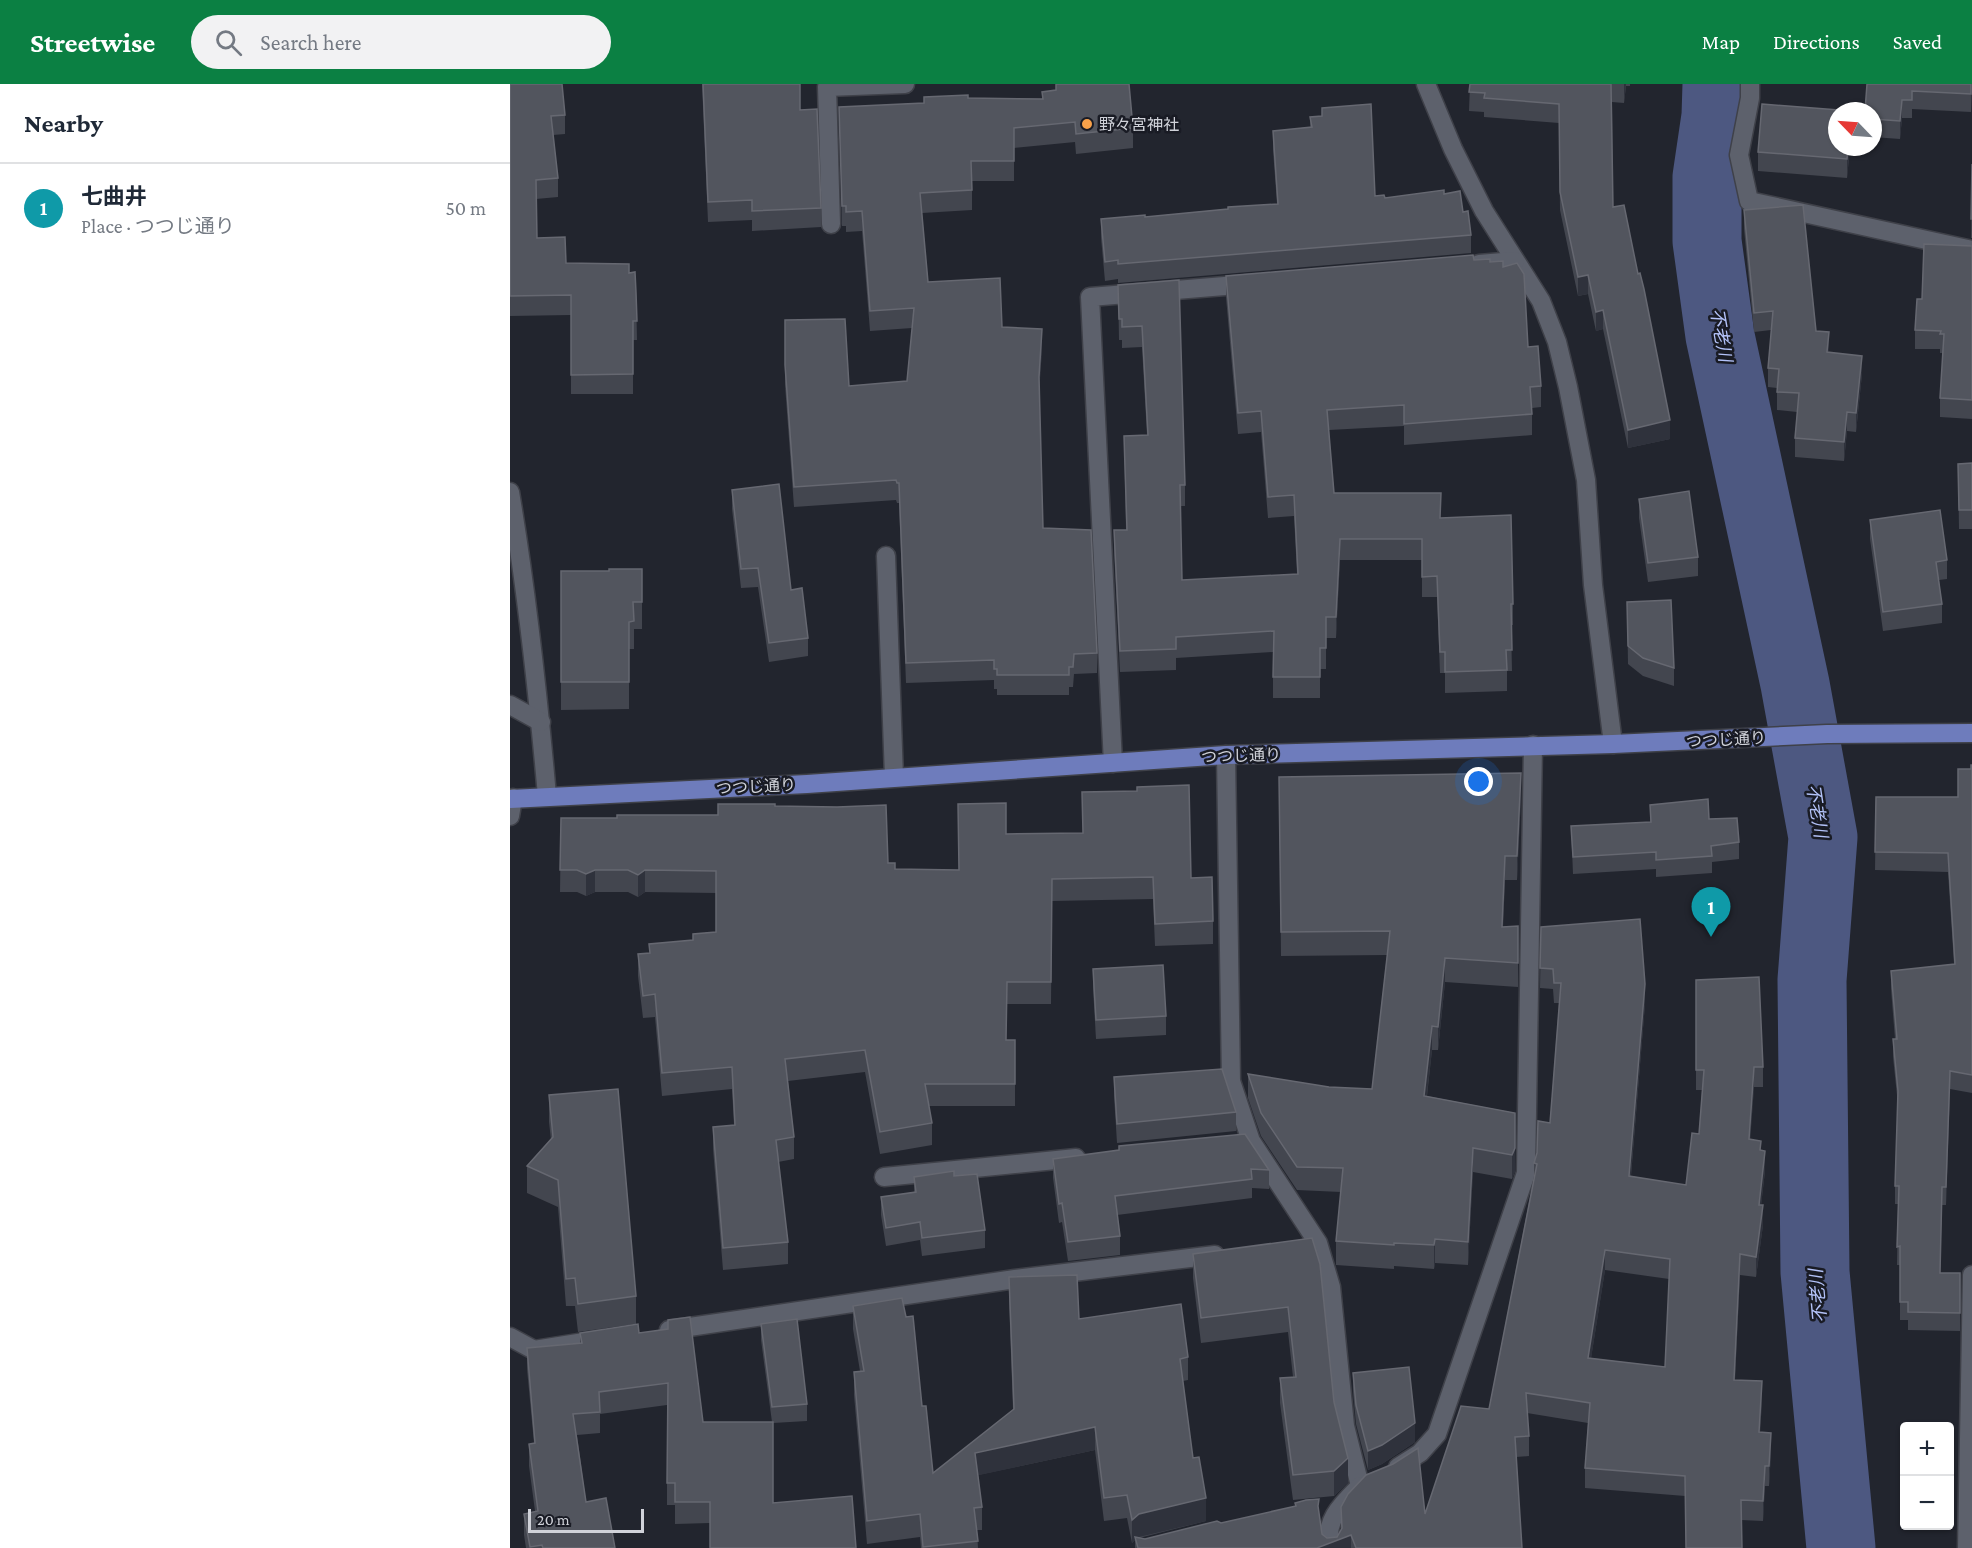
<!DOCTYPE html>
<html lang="en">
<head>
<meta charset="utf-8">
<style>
	body { margin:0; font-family:"Crimson Pro","Noto Sans JP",serif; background:#f2f2f3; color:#1f2937 }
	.controls { position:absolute; right:18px; bottom:18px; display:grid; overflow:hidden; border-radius:6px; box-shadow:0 2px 4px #0004 }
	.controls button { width:54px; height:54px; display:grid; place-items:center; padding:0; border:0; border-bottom:2px solid #e0e1e3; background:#fff; color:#1f2937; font:30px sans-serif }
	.compass { position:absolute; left:1318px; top:18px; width:54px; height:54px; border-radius:50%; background:#fff; box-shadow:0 2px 4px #0004; rotate:295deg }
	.scale { position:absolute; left:18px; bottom:15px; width:116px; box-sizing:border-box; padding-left:6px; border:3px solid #d0d2d9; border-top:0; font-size:16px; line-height:21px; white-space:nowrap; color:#d0d2d9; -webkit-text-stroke:4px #191b24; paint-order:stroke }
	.you { position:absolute; left:969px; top:698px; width:21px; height:21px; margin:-15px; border:4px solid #fff; border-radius:50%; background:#1a73e8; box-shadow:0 0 0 9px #1a73e833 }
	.badge { display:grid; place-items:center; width:39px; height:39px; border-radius:50%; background:#0b8043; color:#fff; font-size:20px; font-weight:700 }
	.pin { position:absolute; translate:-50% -50px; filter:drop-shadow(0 2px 3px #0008) }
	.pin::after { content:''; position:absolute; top:32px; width:21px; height:18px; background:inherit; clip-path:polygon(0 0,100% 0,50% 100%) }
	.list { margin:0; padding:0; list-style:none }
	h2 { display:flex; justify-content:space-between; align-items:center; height:78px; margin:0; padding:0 24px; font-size:26px }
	h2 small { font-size:20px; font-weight:400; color:#747a83 }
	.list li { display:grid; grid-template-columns:39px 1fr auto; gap:18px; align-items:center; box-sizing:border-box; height:90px; padding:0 24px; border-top:2px solid #e0e1e3 }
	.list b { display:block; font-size:22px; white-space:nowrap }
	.list p { margin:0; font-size:20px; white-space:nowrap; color:#747a83 }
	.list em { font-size:20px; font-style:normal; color:#747a83 }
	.icon { flex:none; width:33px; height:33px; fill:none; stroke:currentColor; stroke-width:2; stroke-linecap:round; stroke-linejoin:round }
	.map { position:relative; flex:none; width:1462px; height:1464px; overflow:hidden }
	header { display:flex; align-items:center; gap:36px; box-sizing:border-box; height:84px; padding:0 30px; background:#0b8043; color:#fff }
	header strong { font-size:28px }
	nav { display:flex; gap:33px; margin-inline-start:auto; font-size:21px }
	.search { width:420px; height:54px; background:#f2f2f3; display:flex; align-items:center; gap:15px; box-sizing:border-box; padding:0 21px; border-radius:33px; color:#747a83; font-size:22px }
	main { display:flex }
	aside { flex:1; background:#fff }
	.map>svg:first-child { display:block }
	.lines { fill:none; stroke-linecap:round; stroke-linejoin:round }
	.river { stroke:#4d5881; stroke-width:69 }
	.minor-casing { stroke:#3f4149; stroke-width:21 }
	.major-casing { stroke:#3f4149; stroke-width:21 }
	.minor { stroke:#5d616c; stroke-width:18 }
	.major { stroke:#6e7cbc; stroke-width:18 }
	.wall { fill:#43464f; fill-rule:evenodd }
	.shaded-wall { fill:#2f323c }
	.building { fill:#52555e; stroke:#666871; stroke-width:1.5; fill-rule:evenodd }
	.poi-dot { fill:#f8a14a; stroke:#191b24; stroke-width:2 }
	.labels { text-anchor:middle; stroke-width:5; stroke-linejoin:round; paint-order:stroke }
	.poi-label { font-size:16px; fill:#d0d2d9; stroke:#191b24; text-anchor:start }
	.street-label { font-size:16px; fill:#d0d2d9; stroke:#191b24 }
	.water-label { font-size:18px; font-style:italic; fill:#b3c2f8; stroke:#191b24 }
</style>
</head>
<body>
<header>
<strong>Streetwise</strong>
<div class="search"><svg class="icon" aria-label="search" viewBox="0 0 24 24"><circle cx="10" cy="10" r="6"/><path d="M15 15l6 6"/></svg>Search here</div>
<nav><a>Map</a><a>Directions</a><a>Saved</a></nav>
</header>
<main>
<aside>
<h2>Nearby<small></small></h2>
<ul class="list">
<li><span class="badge" style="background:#0f9aa8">1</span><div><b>七曲井</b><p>Place · つつじ通り</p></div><em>50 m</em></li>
</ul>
</aside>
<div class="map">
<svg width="1462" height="1464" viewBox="0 0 1462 1464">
	<rect width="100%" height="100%" fill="#22252e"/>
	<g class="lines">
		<path class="river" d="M1207,0L1206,32L1197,93V157L1210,252L1285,600L1313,753L1302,896L1305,1188L1331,1464"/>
		<defs>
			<g id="minor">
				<path d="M916,0L943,65L974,127L1031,217L1047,258L1058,303L1076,396L1083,501L1103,660"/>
				<path d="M1240,0V14L1229,71L1239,117L1462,166"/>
				<path d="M321,140L317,3L395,0"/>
				<path d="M969,180L1005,177"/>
				<path d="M0,408C17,509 28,610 37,712"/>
				<path d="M376,472L384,693"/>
				<path d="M0,621L31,638"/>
				<path d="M716,671L721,997L741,1057L808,1159L821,1203L835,1342L850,1402"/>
				<path d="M603,679L580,213L739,200"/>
				<path d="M0,732L3,714"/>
				<path d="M374,1093L566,1074"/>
				<path d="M159,1246L505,1195L705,1171"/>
				<path d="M0,1253L24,1266L93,1255"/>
				<path d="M888,1383L910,1369L927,1350L1016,1089L1023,661"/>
				<path d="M821,1464C812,1438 833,1419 850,1402"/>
				<path d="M1457,1464L1462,1191"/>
			</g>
			<path id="major" d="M0,715L297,700L716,671L1103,660L1317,650L1462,649"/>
		</defs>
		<use href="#minor" class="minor-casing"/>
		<use href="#major" class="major-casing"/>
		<use href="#minor" class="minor"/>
		<use href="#major" class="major"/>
	</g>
	<g class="wall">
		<path d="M0,0L55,31V50L43,51L48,94V113L26,115L27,154L56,179L119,189L126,208L127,256H123V310H61V231L0,232Z"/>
		<path d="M192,0H290V26L311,124V143L242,147V136L198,138Z"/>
		<path d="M960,0H1120V2H1116L1114,19L1102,18L1103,123L1160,355L1118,364L1093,245L1086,247L1078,210L1068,212L1050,126L1049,39L974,33V28L959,27Z"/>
		<path d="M1357,0H1462L1461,28L1402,25V34H1392L1390,55L1363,53V27Z"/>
		<path d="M532,8L623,44V64L566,70L565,58L504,64V97H462V126L412,129L418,198L492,243L532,265L529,308L533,444L587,569V589L564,590L563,603H559V611H487V605H484V596L396,599L389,419H387L386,416L284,423L275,301V236L339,302L397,297L402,244L360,247L352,147L336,148V142H332L329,23L414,19V13L532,15Z"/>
		<path d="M812,24L865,112L875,114L934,110L953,128L961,151V169L608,199V195L595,197L591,154V135L635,133L767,120L763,66V47L800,43V33L812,32Z"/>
		<path d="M1327,63H1340L1337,94L1248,87V68Z"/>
		<path d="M1462,80V154H1461Z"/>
		<path d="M1234,126L1319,269L1352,290L1346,348L1337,347L1334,377L1285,373V354L1287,328L1267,326V304L1258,303V284L1261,246L1244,248L1234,145Z"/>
		<path d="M1462,162V335L1430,333V314L1433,269H1430V265H1405V246L1412,215Z"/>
		<path d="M964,176L980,178L993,183L1031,302V323L1022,324V351L894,361V342L819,346L824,409L931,434L1003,520V541H1001L1002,587H997V607L935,609V589H930L927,513H912V476H830L826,554H816V585H810V614H763V568L666,574V586L610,588L604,466V446H616L614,352L637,351L632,263L612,264V256H609L608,201L669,196L675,401V422H670L672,496L787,490L784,432L758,434L751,348L728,350L716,213V192Z"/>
		<path d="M1462,379V445H1449L1448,380Z"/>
		<path d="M222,406L281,506L298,554V572L259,578L248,503L231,504L222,425Z"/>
		<path d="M1129,415L1188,473V492L1138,498L1129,434Z"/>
		<path d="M1360,436L1437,476V495L1429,496L1432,520V539L1373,547L1360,455Z"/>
		<path d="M132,485V545H124V565H119V625L51,626V487H99Z"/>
		<path d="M1117,518L1164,584V602L1133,592L1118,580Z"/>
		<path d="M1462,681V1009L1440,1005L1436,1121H1432L1430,1189H1450V1247L1398,1246V1236H1390V1181H1387L1388,1120H1385V1102L1388,1021L1383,973V955H1385L1381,905V887L1444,880L1438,788L1365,786L1366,713H1448Z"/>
		<path d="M769,693L1011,713L1007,796H995L993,843L1008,842V903L935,898L928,966H922L917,1012L1005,1029V1087L1002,1095L963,1088L958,1181L925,1179L924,1185L884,1182V1185L826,1181V1157L831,1108L787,1106L751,1052L738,1014V990L819,1003L862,1005L877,871L771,872Z"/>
		<path d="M1140,721L1199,735L1229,758V775L1202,778V789L1146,793V785L1063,790L1061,742L1140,738Z"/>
		<path d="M265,722L378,779L385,785L449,786L496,750L681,794L703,837V860L645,862L643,815L542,817L541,920H497L496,956H505V1022H419L422,1039V1061L370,1070L355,988L278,997L284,1053V1075L268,1078L278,1158V1180L213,1186L203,1065V1043L224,1041L222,1005L152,1012L145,933L133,934L128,892V870L139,869L183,856V850L206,848V809L135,808L128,813L118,808H85L76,812L67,808H50L51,734H107L208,731Z"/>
		<path d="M1031,843L1135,920L1121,1092L1176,1101L1189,1050L1192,1006H1186V896L1253,983V1003H1244L1240,1056L1251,1066L1255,1087L1251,1121L1253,1141L1246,1193L1230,1191L1225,1296L1252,1317L1250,1348L1261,1369L1259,1402H1255L1253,1437L1231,1436L1175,1412L1075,1404V1384L1078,1339L1017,1329L1019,1352V1372L1006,1373L1012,1464H625V1456L622,1459L617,1434L594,1437L585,1366L468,1391L472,1423V1446H467L468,1464H411L410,1453L357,1460L344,1311V1288L350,1287L343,1245V1222L412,1322L423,1389L503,1326L499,1216V1193L569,1235L678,1273V1296L673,1297L683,1374L696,1437L629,1454L635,1455L711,1439L809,1433L812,1450L817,1454L827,1453L831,1446V1423L915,1430L979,1325L1024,1092V1079L1040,1039L1049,919H1044L1043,905L1030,904ZM1095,1186L1159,1195L1155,1283L1081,1274Z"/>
		<path d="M583,885L656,932V951L586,955L583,904Z"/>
		<path d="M604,993L726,1028V1047L607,1059L604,1012Z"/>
		<path d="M39,1011L126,1212V1240L68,1248L65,1222H56L48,1123L17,1109V1082L41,1056L39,1038Z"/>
		<path d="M543,1075L759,1086V1105L742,1104V1114L607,1131L610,1152V1171L558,1177L552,1138L549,1139L543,1094Z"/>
		<path d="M444,1092L475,1146V1164L412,1172L410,1156L376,1162L371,1131V1113L404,1108V1093Z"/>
		<path d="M802,1154L824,1318L838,1399L824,1412L783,1416L770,1319V1294L783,1293L778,1248L691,1259L683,1194V1170Z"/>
		<path d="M251,1240L297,1320V1337L263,1339L200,1439L165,1440V1421H157V1321L90,1330V1349L67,1351L76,1418L105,1464H16L14,1451V1430L25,1427L19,1382V1360L24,1359L17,1285V1264L70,1259V1249H129L193,1338H262L251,1256Z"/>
		<path d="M843,1289L905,1358L872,1380L858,1386L846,1340L843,1308Z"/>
	</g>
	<g class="shaded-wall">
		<path d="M1114,0H1116L1114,19Z"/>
		<path d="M1461,0H1462L1461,28Z"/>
		<path d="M1392,16V34L1390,55V37Z"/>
		<path d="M1338,63H1340L1337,94V75Z"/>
		<path d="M1078,191V210L1068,212V193Z"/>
		<path d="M1093,226V245L1086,247V228Z"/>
		<path d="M532,245V265L529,313V293Z"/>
		<path d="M1319,248V267L1317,287V268Z"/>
		<path d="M1352,272V290L1346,348V329Z"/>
		<path d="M1337,328V347L1334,377V358Z"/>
		<path d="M1160,336V355L1118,364V346Z"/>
		<path d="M830,455V476L826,554V533Z"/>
		<path d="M1011,689V713L1007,796V772Z"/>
		<path d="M995,772V796L992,867V843Z"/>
		<path d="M85,786V808L76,812V790Z"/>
		<path d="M135,786V808L128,813V791Z"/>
		<path d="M935,874V898L928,966V943Z"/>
		<path d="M1135,900V920L1119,1112V1092Z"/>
		<path d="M922,942V966L914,1035V1012Z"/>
		<path d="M1244,983V1003L1239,1076V1055Z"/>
		<path d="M1440,987V1005L1436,1121V1103Z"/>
		<path d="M1005,1029V1087L1002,1095V1071Z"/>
		<path d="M963,1064V1088L958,1181V1158Z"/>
		<path d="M1255,1067V1087L1249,1141V1121Z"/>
		<path d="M1253,1121V1141L1246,1193V1173Z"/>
		<path d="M925,1155V1179L924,1185V1161Z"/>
		<path d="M1095,1166V1186L1078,1294V1274Z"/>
		<path d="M1230,1170V1191L1224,1316V1296Z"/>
		<path d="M1252,1297V1317L1249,1368V1348Z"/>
		<path d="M905,1339V1358L872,1380L858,1386V1367Z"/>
		<path d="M585,1343V1366L465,1392V1369Z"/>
		<path d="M1261,1349V1369L1259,1402V1382Z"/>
		<path d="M838,1374V1399L824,1412V1387Z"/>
		<path d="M1255,1382V1402L1253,1437V1417Z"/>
		<path d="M696,1414V1437L629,1453L626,1456L625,1453V1456L622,1459V1436L629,1430Z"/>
		<path d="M841,1451V1464H807Z"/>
	</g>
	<g class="building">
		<path d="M0,0H52L55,31L41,32L48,94L26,96L27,154L55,153L56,179L119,180V189L125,188L126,208L127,237H123V290L61,291V211L0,212Z"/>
		<path d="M193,0H290V26L307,25L311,124L242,127V116L198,118Z"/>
		<path d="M546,0H619L623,44L566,50L565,38L504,44V77H461L462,106L410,109L418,198L490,194L492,243L532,245L529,293L533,444L581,446L587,569L564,570L563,583H559V591H487V585H484V576L396,579L389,399H387L386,396L284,403L275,281V236L335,235L339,302L397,297L404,224L360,227L352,127L336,128V122H332L329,23L414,19V13L458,11V14L533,15L532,8L546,6Z"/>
		<path d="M960,0H1101L1103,123L1114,121L1128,190L1130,189L1134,205L1160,336L1118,346L1093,226L1086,228L1078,191L1068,193L1050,108L1049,20L974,14L975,9L959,8Z"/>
		<path d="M1357,0H1461V10L1402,7V16H1392L1390,37L1363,35V27H1355Z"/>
		<path d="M861,20L865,112L874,111L875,114L934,106V110L950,107L953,128L958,127L961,151L608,180V176L595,178L591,135L635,131V133L718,125V123L768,120L763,47L802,43L800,33L812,32V24Z"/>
		<path d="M1252,20L1342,27H1327V63H1338L1337,75L1248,68Z"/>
		<path d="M1462,80V135H1461Z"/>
		<path d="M1293,121L1306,247L1319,248L1317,268L1352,272L1346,329L1337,328L1334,358L1285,354L1289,309L1267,308L1269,285L1258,284L1263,227L1244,229L1234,126Z"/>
		<path d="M1414,160L1462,162V316L1430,314L1434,250H1430L1431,247L1405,246L1407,215H1412Z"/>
		<path d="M963,171L964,176L980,175V178L993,177V183L1007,179L1014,190L1018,263L1028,262L1031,302L1020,303L1022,330L894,340V321L817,326L824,409H931L930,434L1001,431L1003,520H1001L1002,566H996L997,586L935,588V568H930L927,492L912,493V455H830L826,533H816V564H810V593H763L764,547L666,553V565L610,567L604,446H617L614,352L638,351L632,242L612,243V235H609L608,201L669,196L675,401H670L672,496L788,490L784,411L758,413L751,327L728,329L716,192Z"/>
		<path d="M1462,379V426H1449L1448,380Z"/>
		<path d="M269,400L281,506L292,504L298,554L259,559L248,484L231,485L222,406Z"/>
		<path d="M1179,407L1188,473L1138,479L1129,415Z"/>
		<path d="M1430,426L1437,476L1426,478L1432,520L1373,528L1360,436Z"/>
		<path d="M99,485H132V518H123L124,537L119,538V598H51V487H99Z"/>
		<path d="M1161,516L1164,584L1133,574L1118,562L1117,518Z"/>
		<path d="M1461,681H1462V991L1440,987L1436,1103H1432L1430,1189H1450V1229L1398,1228V1218H1390V1162L1387,1163L1389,1102H1385L1388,1007L1383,955H1387L1381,887L1445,880L1438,769L1365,768L1366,713H1448V685H1461Z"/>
		<path d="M1011,689L1007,772H995L992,843L1008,842V879L935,874L928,943L922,942L914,1012L1005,1029V1064L1002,1071L963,1064L958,1158L925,1155L924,1161L884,1159V1161L826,1157L833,1084L787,1083L751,1029L738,990L819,1003L862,1005L880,847L771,848L769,693Z"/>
		<path d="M679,701L681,794L702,793L703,837L645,840L643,793L542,795L541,898H497L496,956H505V1000H415L422,1039L370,1048L355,966L275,975L284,1053L266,1056L278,1158L213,1164L203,1043L225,1041L222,983L152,989L145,910L133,912L128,870L140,869L139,860L183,856V850L206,848V787L135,786L128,791L118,786H85L76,790L67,786H50L51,734H107V731H208V720H265V722L327,723L376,721L378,779H385V785L449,786L448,720L496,719V750L573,749L572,708L627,707V703Z"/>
		<path d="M1198,715L1199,735L1227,734L1229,758L1201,762L1202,772L1146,776V768L1063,773L1061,742L1141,738L1140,721Z"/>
		<path d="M1130,835L1135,900L1119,1092L1176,1101L1182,1049L1189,1050L1194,986H1186V896L1249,893L1253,983H1244L1239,1055L1251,1057L1250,1066L1255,1067L1249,1121H1253L1246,1173L1230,1170L1224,1296L1252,1297L1249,1348L1261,1349L1259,1382H1255L1253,1417L1231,1416L1232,1464H1176L1175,1392L1075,1384L1080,1319L1016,1309L1019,1352L1005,1353L1012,1464H846L841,1451L807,1464H628L625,1453L635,1455L707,1437L711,1439L786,1422L785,1419L796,1416L809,1415L808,1422L812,1450L817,1454L827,1453L832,1444L831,1423L838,1410L856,1391L883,1380L908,1364L915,1430L951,1322L979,1325L1027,1080L1024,1079L1027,1069L1028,1037L1040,1039L1051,899H1044L1043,885L1030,884L1031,843ZM1095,1166L1160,1175L1155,1283L1078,1274Z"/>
		<path d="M653,881L656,932L586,936L583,885Z"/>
		<path d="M712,985L726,1028L607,1040L604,993Z"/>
		<path d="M108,1005L126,1212L68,1220L65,1194L56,1195L48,1096L17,1082L43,1053L39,1011Z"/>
		<path d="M735,1050L759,1086L741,1085L742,1095L605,1112L610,1152L558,1158L552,1119L549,1120L543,1075L609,1066V1062Z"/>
		<path d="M444,1087V1092L467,1090L475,1146L412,1154L410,1138L376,1144L371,1113L406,1108L404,1093Z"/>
		<path d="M802,1154L810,1180L824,1318L838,1374L824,1387L783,1391L770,1294L786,1293L778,1223L691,1234L683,1170Z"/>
		<path d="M567,1191L569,1235L671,1220L678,1273L670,1275L683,1374L689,1373L696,1414L629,1430L622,1436L617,1411L594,1414L585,1343L465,1369L472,1423L464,1424L468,1457L413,1463L410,1430L357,1437L344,1288L354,1287L343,1222L392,1214L396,1233L403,1232L412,1322H416L423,1389L504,1325L499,1193Z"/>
		<path d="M180,1233L193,1338H263V1419L342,1412L346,1464H200V1418H165V1399H157L158,1299L89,1308L90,1328L63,1330L76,1418L96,1414L105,1464H33L32,1461L20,1463L14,1430L28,1427L19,1360L25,1359L17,1264L72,1259L70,1249L128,1240L129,1249L158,1245V1236Z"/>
		<path d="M287,1235L297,1320L262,1323L251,1240Z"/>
		<path d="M899,1283L905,1339L872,1361L858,1367L846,1321L843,1289Z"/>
	</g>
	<circle class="poi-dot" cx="577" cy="40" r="6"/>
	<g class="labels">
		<g class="poi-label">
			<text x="589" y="46">野々宮神社</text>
		</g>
		<g class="street-label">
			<text transform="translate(1216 655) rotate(-3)" y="6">つつじ通り</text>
			<text transform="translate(731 671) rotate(-2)" y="6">つつじ通り</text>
			<text transform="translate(246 702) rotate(-3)" y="6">つつじ通り</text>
		</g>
		<g class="water-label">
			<text transform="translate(1211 251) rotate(80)" y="6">不老川</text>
			<text transform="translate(1307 727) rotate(81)" y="6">不老川</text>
			<text transform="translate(1308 1212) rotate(-95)" y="6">不老川</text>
		</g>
	</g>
</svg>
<div class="controls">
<button>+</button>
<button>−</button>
</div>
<svg class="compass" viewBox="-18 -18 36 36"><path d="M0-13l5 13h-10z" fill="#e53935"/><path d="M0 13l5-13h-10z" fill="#747a83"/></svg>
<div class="scale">20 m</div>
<div class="you"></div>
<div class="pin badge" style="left:1201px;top:853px;background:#0f9aa8">1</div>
</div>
</main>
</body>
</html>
